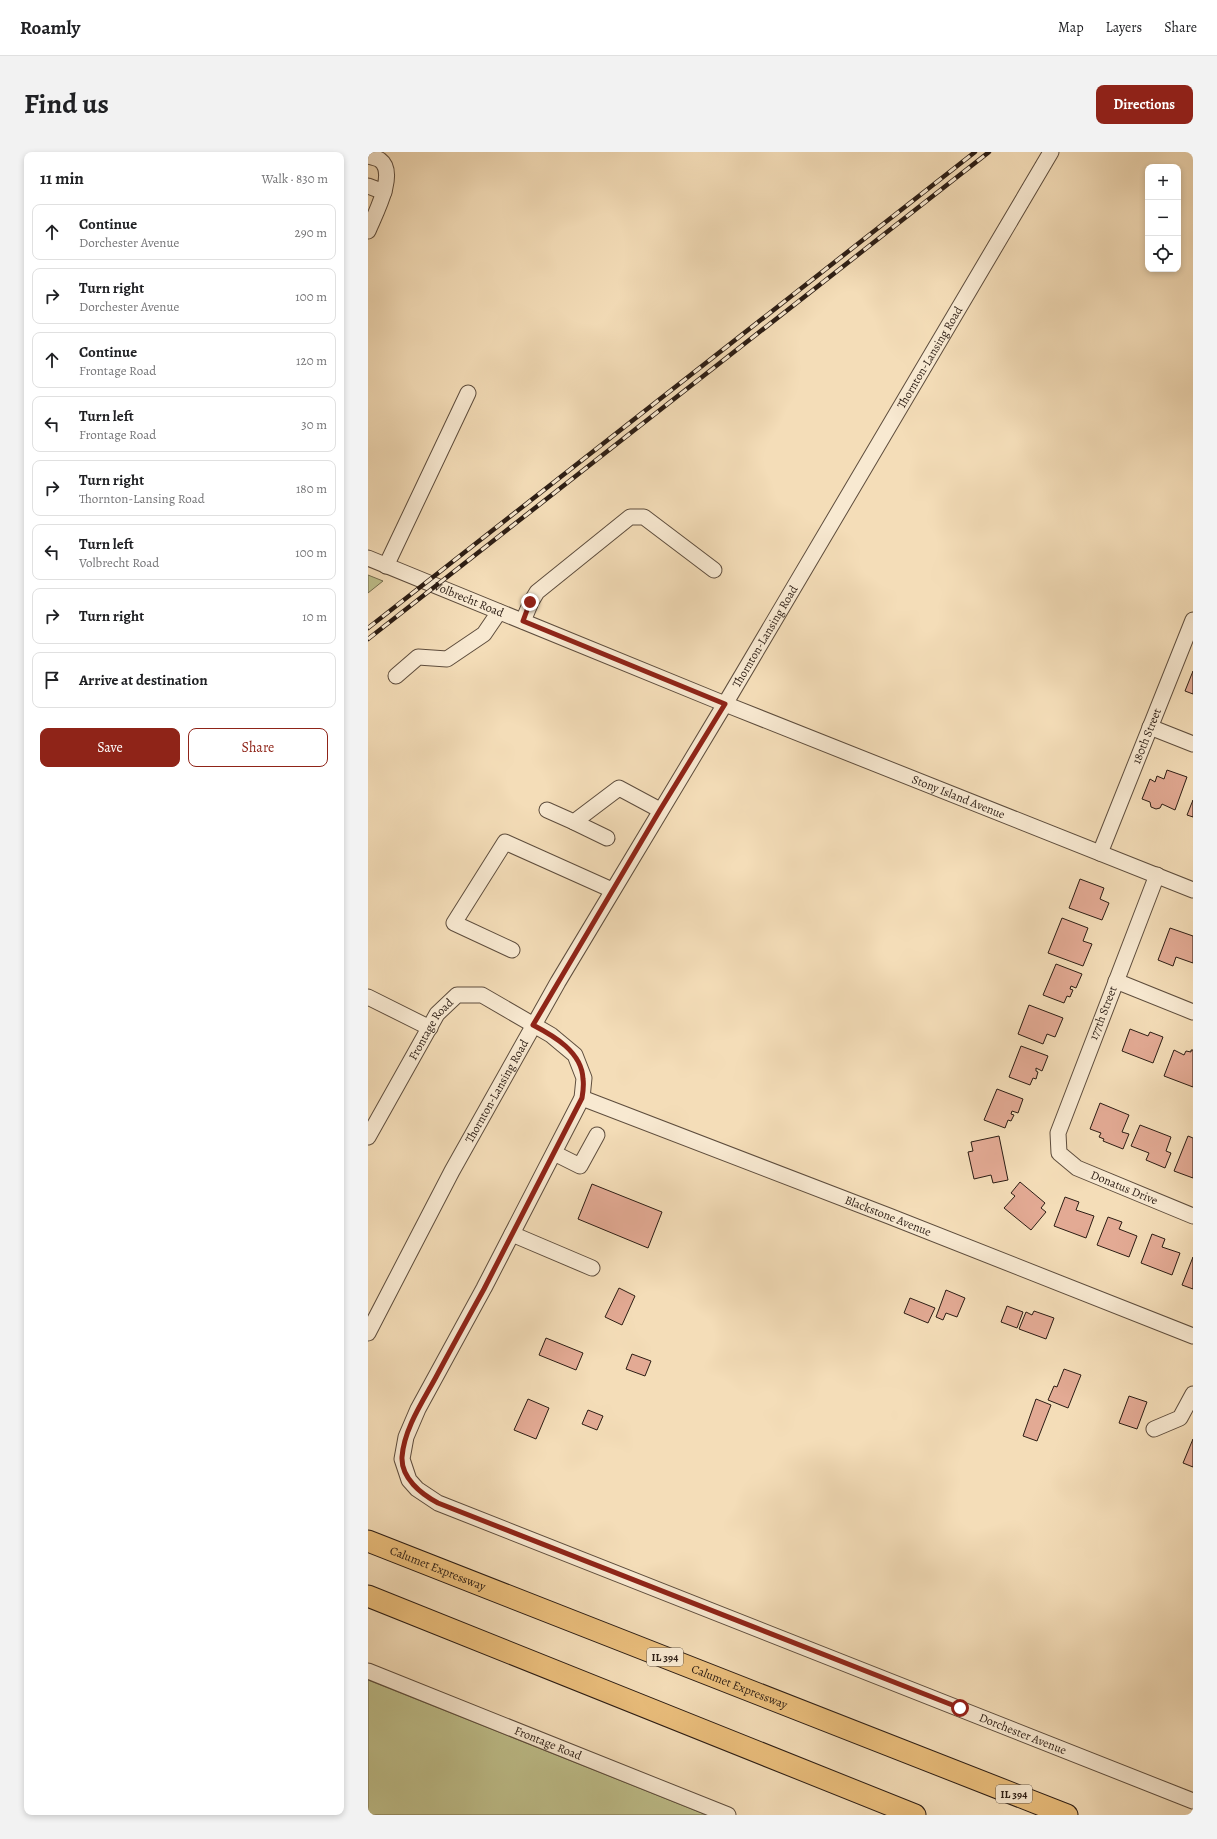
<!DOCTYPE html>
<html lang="en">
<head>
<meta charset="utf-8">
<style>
	body { margin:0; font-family:Alegreya,serif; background:#f2f2f2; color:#202124 }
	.controls { position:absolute; right:12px; top:12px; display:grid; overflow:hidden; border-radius:8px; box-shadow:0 2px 6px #0003 }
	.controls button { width:36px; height:36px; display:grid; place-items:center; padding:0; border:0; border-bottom:1px solid #e0e0e0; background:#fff; color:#202124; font:20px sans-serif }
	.stop { position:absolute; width:12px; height:12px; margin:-9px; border:3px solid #8f2418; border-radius:50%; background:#fff }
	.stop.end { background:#8f2418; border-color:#fff; box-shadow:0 1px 4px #0008 }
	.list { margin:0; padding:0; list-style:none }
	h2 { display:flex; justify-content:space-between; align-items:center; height:52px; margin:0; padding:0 16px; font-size:17px }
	h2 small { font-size:13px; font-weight:400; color:#757577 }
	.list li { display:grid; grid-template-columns:26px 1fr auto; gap:12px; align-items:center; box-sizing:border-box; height:56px; margin:0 8px 8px; padding:0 8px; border:1px solid #e0e0e0; border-radius:8px }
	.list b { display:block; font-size:15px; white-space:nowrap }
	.list p { margin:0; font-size:13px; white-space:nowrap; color:#757577 }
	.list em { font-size:13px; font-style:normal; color:#757577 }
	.actions { display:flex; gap:8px; padding:12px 16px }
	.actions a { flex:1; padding:9px 0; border:1px solid #8f2418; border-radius:8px; text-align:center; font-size:14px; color:#8f2418 }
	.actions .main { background:#8f2418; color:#fff }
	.icon { flex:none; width:22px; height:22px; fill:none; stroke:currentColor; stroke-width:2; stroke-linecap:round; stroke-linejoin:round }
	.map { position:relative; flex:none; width:825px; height:1663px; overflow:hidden; border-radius:8px }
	header { display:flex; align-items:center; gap:24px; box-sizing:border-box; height:56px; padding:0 20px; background:#fff; border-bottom:1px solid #e0e0e0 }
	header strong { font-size:19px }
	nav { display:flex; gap:22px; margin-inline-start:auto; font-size:14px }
	.intro { display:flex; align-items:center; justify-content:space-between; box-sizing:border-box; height:96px; padding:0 24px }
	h1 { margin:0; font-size:28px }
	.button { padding:10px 18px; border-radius:8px; background:#8f2418; color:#fff; font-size:14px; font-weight:700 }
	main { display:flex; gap:24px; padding:0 24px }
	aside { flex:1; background:#fff; border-radius:8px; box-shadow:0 2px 6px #0003 }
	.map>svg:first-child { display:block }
	.green { fill:#bfc08c; stroke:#766e50 }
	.building { fill:#e3aa94; stroke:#2c1d14 }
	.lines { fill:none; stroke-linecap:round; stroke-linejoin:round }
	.minor-casing { stroke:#5e4d3d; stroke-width:17 }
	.highway-casing { stroke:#2c1d14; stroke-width:23 }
	.minor { stroke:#f8e9d1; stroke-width:15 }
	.highway { stroke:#eabe7c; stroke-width:21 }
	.rail-casing { stroke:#2c1d14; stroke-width:4.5 }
	.rail { stroke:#f8e9d1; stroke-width:3; stroke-dasharray:9; stroke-linecap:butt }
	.route { stroke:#8f2418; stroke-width:5 }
	.labels { text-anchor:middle; stroke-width:3; stroke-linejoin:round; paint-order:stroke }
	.shield { fill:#f8e9d1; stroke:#695a4d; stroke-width:1 }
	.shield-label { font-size:11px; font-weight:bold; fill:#2c1d14 }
	.street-label { font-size:12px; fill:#2c1d14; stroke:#f8e9d1 }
</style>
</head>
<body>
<header>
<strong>Roamly</strong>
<nav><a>Map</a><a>Layers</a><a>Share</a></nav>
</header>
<div class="intro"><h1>Find us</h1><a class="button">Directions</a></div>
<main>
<aside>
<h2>11 min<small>Walk · 830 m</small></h2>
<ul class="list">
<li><svg class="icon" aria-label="ahead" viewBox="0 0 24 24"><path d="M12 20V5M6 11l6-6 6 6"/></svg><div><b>Continue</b><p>Dorchester Avenue</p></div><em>290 m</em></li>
<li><svg class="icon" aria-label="right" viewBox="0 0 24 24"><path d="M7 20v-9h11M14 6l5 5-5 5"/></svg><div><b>Turn right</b><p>Dorchester Avenue</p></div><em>100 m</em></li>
<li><svg class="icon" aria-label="ahead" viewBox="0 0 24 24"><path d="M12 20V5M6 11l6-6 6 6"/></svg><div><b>Continue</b><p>Frontage Road</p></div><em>120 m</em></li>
<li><svg class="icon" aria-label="left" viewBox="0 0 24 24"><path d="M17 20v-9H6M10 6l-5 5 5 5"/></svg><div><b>Turn left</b><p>Frontage Road</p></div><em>30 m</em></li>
<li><svg class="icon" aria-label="right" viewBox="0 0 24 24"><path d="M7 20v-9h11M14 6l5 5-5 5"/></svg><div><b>Turn right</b><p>Thornton-Lansing Road</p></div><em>180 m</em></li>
<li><svg class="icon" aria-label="left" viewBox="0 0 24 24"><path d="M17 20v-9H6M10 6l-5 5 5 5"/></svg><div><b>Turn left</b><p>Volbrecht Road</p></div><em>100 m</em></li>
<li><svg class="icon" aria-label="right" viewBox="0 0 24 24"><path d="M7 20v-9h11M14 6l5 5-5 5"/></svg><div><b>Turn right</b></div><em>10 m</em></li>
<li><svg class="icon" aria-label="arrive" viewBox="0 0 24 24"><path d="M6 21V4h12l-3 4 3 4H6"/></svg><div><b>Arrive at destination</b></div></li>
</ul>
<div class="actions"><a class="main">Save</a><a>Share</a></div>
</aside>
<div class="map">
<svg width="825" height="1663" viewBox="0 0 825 1663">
	<rect width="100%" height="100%" fill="#f4ddb8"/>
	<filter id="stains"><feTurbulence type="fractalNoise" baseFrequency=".005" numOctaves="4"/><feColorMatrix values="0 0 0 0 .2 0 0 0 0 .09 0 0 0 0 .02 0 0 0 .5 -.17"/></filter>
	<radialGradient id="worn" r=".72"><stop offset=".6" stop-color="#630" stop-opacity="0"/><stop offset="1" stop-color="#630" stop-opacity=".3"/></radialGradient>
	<g class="green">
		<path d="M0,423L15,429L0,441Z"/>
		<path d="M0,1528L339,1663H0Z"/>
	</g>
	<g class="building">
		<path d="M825,519V542L817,539Z"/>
		<path d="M799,618L819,625L807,658L794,652L792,656L788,657L783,655L782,650L774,647L782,627L787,630L789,624L796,627Z"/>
		<path d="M825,648V665L819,663Z"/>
		<path d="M712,727L736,736L732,747L741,751L734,768L701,756Z"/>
		<path d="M694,766L720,776L715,789L724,792L715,814L680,801Z"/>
		<path d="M802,776L825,784V811L808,805L805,814L790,808Z"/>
		<path d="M688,812L714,822L708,836L703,834L702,837L705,838L702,845L699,844L696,851L675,843Z"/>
		<path d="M661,853L695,866L687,885L679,882L675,892L650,882Z"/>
		<path d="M762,877L780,884L782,880L795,885L785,911L754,899Z"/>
		<path d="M653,894L680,904L674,919L668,916V919L670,920L668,927L665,926L662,933L641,925Z"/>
		<path d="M806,898L816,903L818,899L823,900V898H825V935L796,924Z"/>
		<path d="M629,937L655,947L650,961L644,959L643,962L646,963L643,969L640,968L637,976L616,968Z"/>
		<path d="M732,951L761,963L754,980L761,982L755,997L735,989L736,987L731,985L733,981L722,977Z"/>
		<path d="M772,973L803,985L798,999L803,1001L797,1016L778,1008L781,1001L763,994Z"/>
		<path d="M631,984L640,1028L625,1031L623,1023L606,1027L600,1000L605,999L603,990Z"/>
		<path d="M820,984L825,986V1026L806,1019Z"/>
		<path d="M652,1030L677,1051L673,1056L678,1060L663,1078L636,1056L647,1044L643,1041Z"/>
		<path d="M224,1032L294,1060L280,1096L210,1067Z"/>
		<path d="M697,1045L711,1050L708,1058L726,1064L718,1086L686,1074Z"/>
		<path d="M740,1065L754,1070L751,1077L769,1084L761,1105L729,1093Z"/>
		<path d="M784,1082L797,1087L794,1095L812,1101L804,1123L773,1111Z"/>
		<path d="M825,1105V1137L814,1133Z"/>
		<path d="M251,1136L267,1144L254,1173L237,1165Z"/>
		<path d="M578,1138L597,1146L589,1165L578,1161L575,1168L568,1165Z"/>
		<path d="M542,1146L567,1156L560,1171L536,1161Z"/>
		<path d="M639,1154L655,1160L649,1176L633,1170Z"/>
		<path d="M666,1159L686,1166L678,1187L651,1177L658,1160L664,1163Z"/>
		<path d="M178,1186L215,1201L208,1218L171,1203Z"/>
		<path d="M264,1202L283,1209L277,1224L258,1217Z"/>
		<path d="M696,1217L713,1223L700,1256L680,1248L686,1234L689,1235Z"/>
		<path d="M761,1244L779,1250L769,1277L751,1271Z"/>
		<path d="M160,1247L181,1256L168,1287L146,1278Z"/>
		<path d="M668,1247L683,1253L669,1289L655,1284Z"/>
		<path d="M220,1258L235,1264L229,1278L214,1272Z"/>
		<path d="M825,1287V1315L815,1311Z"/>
	</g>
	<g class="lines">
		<defs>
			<g id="minor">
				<path d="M0,4C4,5 9,6 12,8C30,21 6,64 0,79"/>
				<path d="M0,34L16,40"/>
				<path id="s1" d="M0,406L357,552L825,738"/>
				<path d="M18,414L100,241"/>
				<path d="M155,469L163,450L169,440L262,365H276L346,418"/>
				<path d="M28,524L50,505L79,507L116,482L131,460"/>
				<path d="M782,575L825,592"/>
				<path d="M179,658L206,670L251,636L292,658"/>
				<path d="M206,670L239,686"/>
				<path id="s2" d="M732,701L825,468"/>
				<path id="s3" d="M789,723L690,981L691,1001L709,1016L825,1064"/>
				<path d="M144,798L86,771L137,690L244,738"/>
				<path d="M748,829L825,860"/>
				<path d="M0,845L62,876"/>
				<path id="s4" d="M214,946L521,1064L825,1184"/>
				<path id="s5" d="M0,985L69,862L89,843H114L183,883L207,903L216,926L214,946L116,1136L50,1257L38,1285L34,1307L41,1328L49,1337L70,1351L825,1649"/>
				<path d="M186,1001L212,1014L229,983"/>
				<path d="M144,1082L224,1116"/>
				<path id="s6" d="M0,1181L84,1019L190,830L357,552L683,0"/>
				<path d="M786,1277L812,1266L825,1242"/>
				<path id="s7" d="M0,1519L360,1663"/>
			</g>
			<g id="highway">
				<path id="s8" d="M0,1389L699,1663"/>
				<path d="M0,1444L547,1663"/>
			</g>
		</defs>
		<use href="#minor" class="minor-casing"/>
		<use href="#highway" class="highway-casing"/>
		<use href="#minor" class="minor"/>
		<use href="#highway" class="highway"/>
		<defs>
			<g id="rail">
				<path d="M0,476L607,0"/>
				<path d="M0,487L621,0"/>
			</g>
		</defs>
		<use href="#rail" class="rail-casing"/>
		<use href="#rail" class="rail"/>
	</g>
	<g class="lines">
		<path class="route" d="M162,450L155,469L357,552L292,658L165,873C186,884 214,900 215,927C216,933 215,940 214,946C181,1009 149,1074 116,1137C100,1166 84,1195 68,1225C55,1249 36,1277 34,1305C33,1326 53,1342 70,1351L592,1556"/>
	</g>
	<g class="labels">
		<g class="shield">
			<rect x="279" y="1496" width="36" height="18" rx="3"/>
			<rect x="628" y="1633" width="36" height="18" rx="3"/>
		</g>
		<g class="shield-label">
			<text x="297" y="1509">IL 394</text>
			<text x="646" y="1646">IL 394</text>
		</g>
		<g class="street-label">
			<text dy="4" stroke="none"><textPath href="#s6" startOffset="1126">Thornton-Lansing Road</textPath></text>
			<text dy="4" stroke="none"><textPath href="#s1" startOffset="109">Volbrecht Road</textPath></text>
			<text dy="4" stroke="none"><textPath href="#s6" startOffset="802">Thornton-Lansing Road</textPath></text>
			<text dy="4" stroke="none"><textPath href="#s2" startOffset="126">180th Street</textPath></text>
			<text dy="4" stroke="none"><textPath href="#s1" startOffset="637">Stony Island Avenue</textPath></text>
			<text transform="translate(735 861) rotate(-69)" y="4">177th Street</text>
			<text dy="4" stroke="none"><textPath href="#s5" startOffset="125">Frontage Road</textPath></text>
			<text dy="4" stroke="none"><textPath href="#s6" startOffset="274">Thornton-Lansing Road</textPath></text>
			<text dy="4" stroke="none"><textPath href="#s3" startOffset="371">Donatus Drive</textPath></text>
			<text dy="4" stroke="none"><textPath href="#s4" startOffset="328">Blackstone Avenue</textPath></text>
			<text dy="4" stroke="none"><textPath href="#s8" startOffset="75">Calumet Expressway</textPath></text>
			<text dy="4" stroke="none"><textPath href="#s8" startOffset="399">Calumet Expressway</textPath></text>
			<text dy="4" stroke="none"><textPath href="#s5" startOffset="1442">Dorchester Avenue</textPath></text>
			<text dy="4" stroke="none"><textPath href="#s7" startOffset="194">Frontage Road</textPath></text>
		</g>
	</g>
	<rect width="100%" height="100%" filter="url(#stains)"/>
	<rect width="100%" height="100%" fill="url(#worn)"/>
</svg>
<div class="controls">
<button>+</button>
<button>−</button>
<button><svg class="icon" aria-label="locate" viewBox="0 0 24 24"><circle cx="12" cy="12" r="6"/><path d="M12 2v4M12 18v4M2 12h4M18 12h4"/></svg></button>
</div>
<div class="stop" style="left:592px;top:1556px"></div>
<div class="stop end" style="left:162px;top:450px"></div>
</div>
</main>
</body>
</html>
